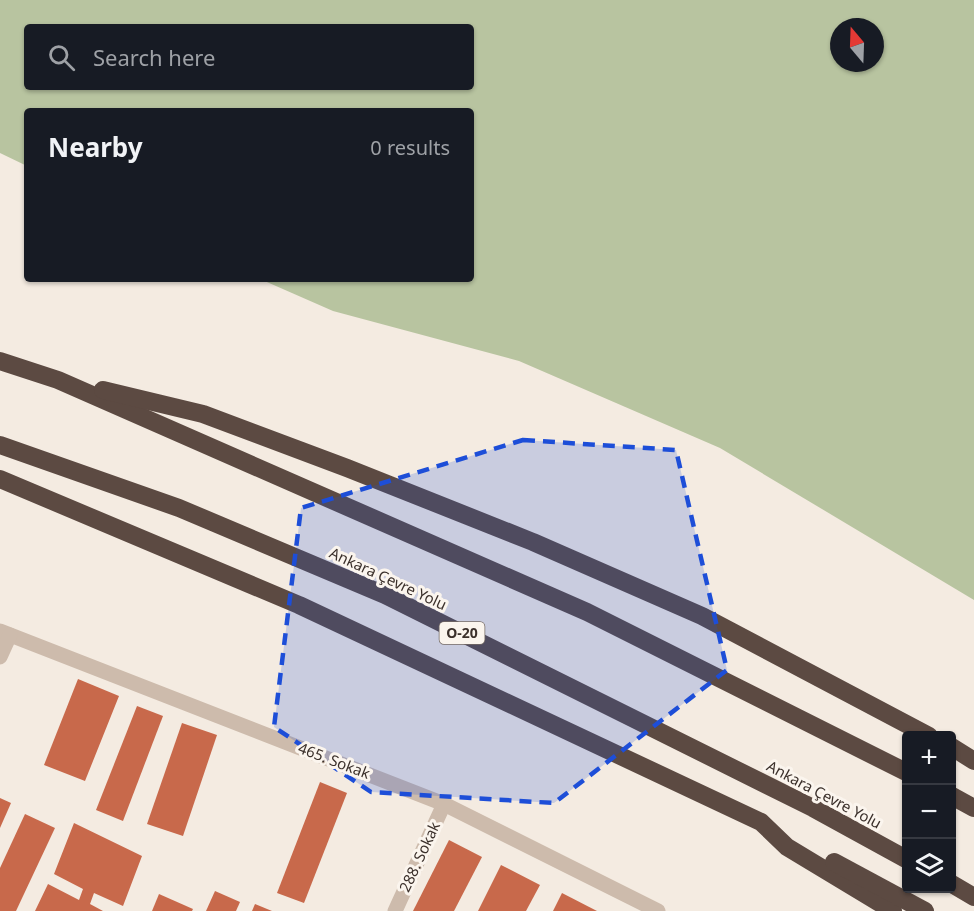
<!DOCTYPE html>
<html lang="en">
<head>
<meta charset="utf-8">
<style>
	body { margin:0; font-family:"Noto Sans",sans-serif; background:#242831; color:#f1f3f6 }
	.controls { position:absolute; right:18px; bottom:18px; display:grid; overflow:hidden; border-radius:6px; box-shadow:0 2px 4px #0004 }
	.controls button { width:54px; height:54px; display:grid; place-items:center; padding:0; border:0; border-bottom:2px solid #363941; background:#171b24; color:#f1f3f6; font:30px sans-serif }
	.compass { position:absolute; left:830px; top:18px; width:54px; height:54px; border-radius:50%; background:#171b24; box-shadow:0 2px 4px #0004; rotate:341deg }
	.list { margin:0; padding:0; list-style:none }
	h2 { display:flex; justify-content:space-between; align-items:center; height:78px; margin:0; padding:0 24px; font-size:26px }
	h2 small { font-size:20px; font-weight:400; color:#9ea1a6 }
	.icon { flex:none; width:33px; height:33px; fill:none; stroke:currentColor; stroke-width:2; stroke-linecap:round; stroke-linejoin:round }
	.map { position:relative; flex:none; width:974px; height:911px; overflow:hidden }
	.search { position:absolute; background:#171b24; box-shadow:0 2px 4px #0004; left:24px; top:24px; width:450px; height:66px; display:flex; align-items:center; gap:15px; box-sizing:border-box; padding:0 21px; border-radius:6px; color:#9ea1a6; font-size:22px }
	.panel { position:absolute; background:#171b24; box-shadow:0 2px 4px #0004; left:24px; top:108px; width:450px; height:174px; border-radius:6px }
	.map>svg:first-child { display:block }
	.green { fill:#b8c4a0; fill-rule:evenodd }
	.building { fill:#c8694b }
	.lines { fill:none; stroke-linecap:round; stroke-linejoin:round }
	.minor { stroke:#cdbbac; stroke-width:15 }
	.motorway { stroke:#5c4a42; stroke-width:18 }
	.marked { fill:#1d4ed8; fill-opacity:0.2; stroke:#1d4ed8; stroke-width:4.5; stroke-dasharray:12 8; stroke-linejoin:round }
	.labels { text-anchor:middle; stroke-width:6; stroke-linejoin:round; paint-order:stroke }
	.shield { fill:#fbf5ee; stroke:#756b66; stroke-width:1.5 }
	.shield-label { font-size:14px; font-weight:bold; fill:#3b302b }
	.street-label { font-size:15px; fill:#3b302b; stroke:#fbf5ee }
</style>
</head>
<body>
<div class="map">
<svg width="974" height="911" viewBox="0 0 974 911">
	<rect width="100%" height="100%" fill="#f4ebe1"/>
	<path class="green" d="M0,0H974V600L720,448L519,361L333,311L260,279H471V111H27V166L0,153ZM27,27H471V87H27ZM839,27H875V63H839Z"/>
	<g class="building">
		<path d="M78,679L119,696L85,781L44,765Z"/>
		<path d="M137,706L163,716L123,821L96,810Z"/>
		<path d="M182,723L217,735L183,836L147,824Z"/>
		<path d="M320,782L347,793L304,903L277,893Z"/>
		<path d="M0,798L11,803L0,828Z"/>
		<path d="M25,814L55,828L16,911H0V868Z"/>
		<path d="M74,823L142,856L123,906L94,893L90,904L103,911H35L48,884L79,900L83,889L54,874Z"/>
		<path d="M449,840L482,857L454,911H413Z"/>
		<path d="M501,865L540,885L526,911H478Z"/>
		<path d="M215,891L240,902L236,911H206Z"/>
		<path d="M562,893L597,911H553Z"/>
		<path d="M159,894L193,909L192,911H152Z"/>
		<path d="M255,904L272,911H252Z"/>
	</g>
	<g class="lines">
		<g class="minor">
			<path d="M0,631L444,804L658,911"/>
			<path d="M0,657L10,635"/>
			<path d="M395,911L444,804"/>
		</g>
		<g class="motorway">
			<path d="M0,361L58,380L587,612L906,772"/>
			<path d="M103,390L203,414L347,468L533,542L702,616L929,736"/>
			<path d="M0,445L179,508L385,595L813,808L906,859"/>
			<path d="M0,479L299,605L761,822L787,847L893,911"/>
			<path d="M952,747L974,761"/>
			<path d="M952,796L974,808"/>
			<path d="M834,862L925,911"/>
			<path d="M952,884L974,897"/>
		</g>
	</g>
	<path class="marked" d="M523,440L676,450L727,670L554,803L371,792L274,727L301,508Z"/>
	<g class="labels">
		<rect class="shield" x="439.5" y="622" width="45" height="22" rx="4.5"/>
		<g class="shield-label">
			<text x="462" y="638">O-20</text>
		</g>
		<g class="street-label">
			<text transform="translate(388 579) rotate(25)" y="5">Ankara Çevre Yolu</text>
			<text transform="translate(334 761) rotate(21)" y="5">465. Sokak</text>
			<text transform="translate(824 795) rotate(28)" y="5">Ankara Çevre Yolu</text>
			<text transform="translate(420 857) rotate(-65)" y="5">288. Sokak</text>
		</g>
	</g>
</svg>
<div class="controls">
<button>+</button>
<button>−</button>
<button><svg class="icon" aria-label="layers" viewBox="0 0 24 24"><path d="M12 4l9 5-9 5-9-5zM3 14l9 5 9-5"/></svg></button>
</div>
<svg class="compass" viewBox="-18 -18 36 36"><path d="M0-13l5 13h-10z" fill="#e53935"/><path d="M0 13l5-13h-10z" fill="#9ea1a6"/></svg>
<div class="search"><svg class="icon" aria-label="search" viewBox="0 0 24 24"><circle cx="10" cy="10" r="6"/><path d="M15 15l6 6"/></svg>Search here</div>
<section class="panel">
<h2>Nearby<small>0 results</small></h2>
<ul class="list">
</ul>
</section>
</div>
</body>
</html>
